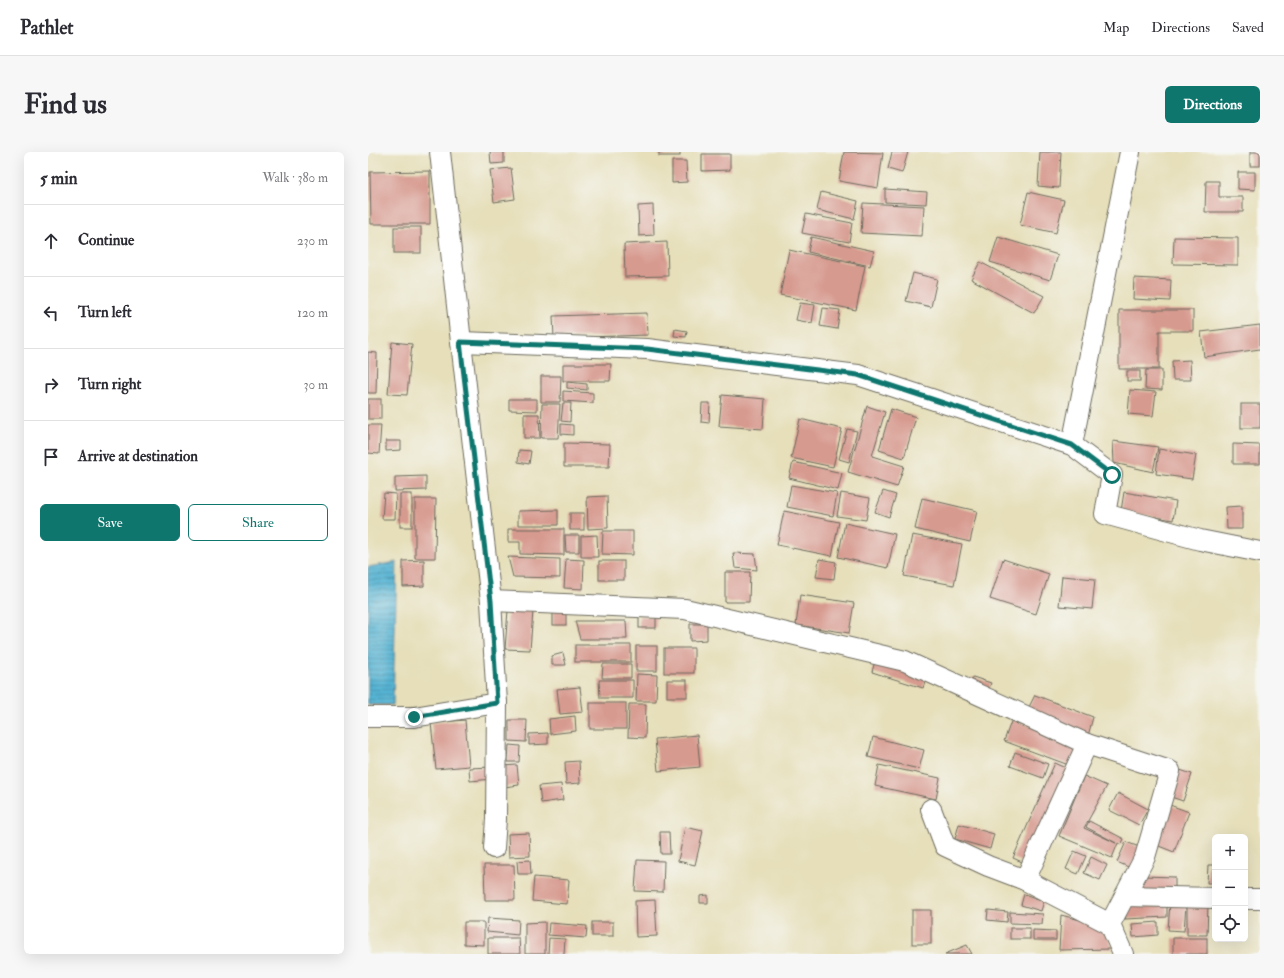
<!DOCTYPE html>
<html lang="en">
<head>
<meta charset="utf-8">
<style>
	body { margin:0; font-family:"IM FELL Double Pica",serif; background:#f7f7f7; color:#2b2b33 }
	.controls { position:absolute; right:12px; bottom:12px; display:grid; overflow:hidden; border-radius:6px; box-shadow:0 4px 16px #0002 }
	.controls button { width:36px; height:36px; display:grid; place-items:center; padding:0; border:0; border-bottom:1px solid #e1e1e2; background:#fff; color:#2b2b33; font:20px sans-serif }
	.stop { position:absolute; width:12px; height:12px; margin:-9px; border:3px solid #0f766e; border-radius:50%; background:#fff }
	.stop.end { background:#0f766e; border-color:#fff; box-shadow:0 1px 4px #0008 }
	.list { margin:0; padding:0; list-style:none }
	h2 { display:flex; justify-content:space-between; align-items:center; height:52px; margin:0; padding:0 16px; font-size:17px }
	h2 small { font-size:13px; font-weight:400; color:#7c7c81 }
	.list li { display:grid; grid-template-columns:26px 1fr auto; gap:12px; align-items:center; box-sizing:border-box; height:72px; padding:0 16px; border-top:1px solid #e1e1e2 }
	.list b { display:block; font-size:15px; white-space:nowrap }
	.list em { font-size:13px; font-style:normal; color:#7c7c81 }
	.actions { display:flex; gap:8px; padding:12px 16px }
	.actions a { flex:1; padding:9px 0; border:1px solid #0f766e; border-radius:6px; text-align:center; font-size:14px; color:#0f766e }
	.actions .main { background:#0f766e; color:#fff }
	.icon { flex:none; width:22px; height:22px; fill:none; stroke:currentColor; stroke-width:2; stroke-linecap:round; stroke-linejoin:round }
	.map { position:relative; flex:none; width:892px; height:802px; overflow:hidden; border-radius:6px }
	header { display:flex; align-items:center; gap:24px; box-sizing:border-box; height:56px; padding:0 20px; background:#fff; border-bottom:1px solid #e1e1e2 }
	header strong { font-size:19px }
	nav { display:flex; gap:22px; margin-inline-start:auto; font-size:14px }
	.intro { display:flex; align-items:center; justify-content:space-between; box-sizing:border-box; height:96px; padding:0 24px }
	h1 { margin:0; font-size:28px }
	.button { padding:10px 18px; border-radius:6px; background:#0f766e; color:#fff; font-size:14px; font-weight:700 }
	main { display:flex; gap:24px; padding:0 24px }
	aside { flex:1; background:#fff; border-radius:6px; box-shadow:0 4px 16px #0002 }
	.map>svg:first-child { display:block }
	.water { fill:url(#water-rules); stroke:#406f7f }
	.building { fill:#d79a8f }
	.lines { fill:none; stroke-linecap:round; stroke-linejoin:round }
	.minor-casing { stroke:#6c6a5d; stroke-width:22 }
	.minor { stroke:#fff; stroke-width:20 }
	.route { stroke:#0f766e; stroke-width:5 }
</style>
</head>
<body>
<header>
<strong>Pathlet</strong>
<nav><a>Map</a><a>Directions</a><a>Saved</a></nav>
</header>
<div class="intro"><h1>Find us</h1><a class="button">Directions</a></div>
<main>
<aside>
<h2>5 min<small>Walk · 380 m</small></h2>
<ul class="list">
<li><svg class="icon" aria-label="ahead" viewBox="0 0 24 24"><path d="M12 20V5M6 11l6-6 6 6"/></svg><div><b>Continue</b></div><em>230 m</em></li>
<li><svg class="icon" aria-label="left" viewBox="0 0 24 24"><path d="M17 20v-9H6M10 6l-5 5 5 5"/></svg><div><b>Turn left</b></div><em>120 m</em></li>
<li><svg class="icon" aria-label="right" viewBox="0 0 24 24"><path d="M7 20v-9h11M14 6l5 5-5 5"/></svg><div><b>Turn right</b></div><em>30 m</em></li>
<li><svg class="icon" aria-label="arrive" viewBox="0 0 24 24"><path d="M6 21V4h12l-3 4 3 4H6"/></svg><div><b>Arrive at destination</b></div></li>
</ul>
<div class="actions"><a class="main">Save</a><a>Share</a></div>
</aside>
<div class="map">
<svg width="892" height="802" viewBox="0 0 892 802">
	<defs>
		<pattern id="water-rules" width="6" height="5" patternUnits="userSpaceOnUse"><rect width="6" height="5" fill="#55b3d3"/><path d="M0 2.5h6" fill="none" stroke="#4792ab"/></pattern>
	</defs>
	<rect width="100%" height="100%" fill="#f6f6f2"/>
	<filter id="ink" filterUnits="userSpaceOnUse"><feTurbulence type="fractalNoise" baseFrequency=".025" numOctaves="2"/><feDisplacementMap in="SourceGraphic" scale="8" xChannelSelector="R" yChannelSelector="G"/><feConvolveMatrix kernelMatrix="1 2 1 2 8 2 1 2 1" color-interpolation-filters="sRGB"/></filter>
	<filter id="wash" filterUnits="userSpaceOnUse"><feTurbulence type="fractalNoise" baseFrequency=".012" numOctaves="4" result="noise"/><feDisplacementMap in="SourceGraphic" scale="16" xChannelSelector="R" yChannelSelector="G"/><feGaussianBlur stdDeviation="0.9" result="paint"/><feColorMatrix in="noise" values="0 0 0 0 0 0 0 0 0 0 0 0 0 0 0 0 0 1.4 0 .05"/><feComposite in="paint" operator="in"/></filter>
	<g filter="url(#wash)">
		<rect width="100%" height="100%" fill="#e6dfba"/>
		<path class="water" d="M29,410L25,553H0V415Z"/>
		<g id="blocks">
			<g class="building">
				<path d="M122,0H136V11L123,12Z"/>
				<rect x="291" y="0" width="21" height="4"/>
				<path d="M476,0L515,1L510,36L471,29Z"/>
				<path d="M524,0H540L534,21L520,17Z"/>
				<path d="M672,0H693L691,36L670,34Z"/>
				<rect x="882" y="0" width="10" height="14"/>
				<path d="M334,2H362V18L334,19Z"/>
				<path d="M304,9H318L319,30L304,31Z"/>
				<path d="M143,16L147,47L126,50L122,18Z"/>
				<path d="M62,19V72H3L2,20Z"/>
				<path d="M870,20H887V38L870,37Z"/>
				<path d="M838,29H851V45H875V60H837Z"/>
				<path d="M517,37L559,40L558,52L517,50Z"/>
				<path d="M453,40L490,49L486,67L449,58Z"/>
				<path d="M660,40L696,48L688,81L652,73Z"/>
				<path d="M495,51L556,54L554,84L493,81Z"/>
				<path d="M285,53L286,83L271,84L270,54Z"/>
				<path d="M438,62L484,71L481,90L434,81Z"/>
				<rect x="26" y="75" width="27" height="26"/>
				<path d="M443,85L506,99L502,114L440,100Z"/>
				<path d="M630,85L690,103L682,128L622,110Z"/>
				<path d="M806,85L870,86V113L805,112Z"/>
				<path d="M299,90L300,124L257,125L256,92Z"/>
				<path d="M421,98L497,114L488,158L412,143Z"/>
				<path d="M612,110L676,144L666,161L603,127Z"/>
				<path d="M545,121L569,127L563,155L538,149Z"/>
				<path d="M766,126L803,128L802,149L765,147Z"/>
				<path d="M432,151L447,153L444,171L428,168Z"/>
				<path d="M455,156L472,158L469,177L452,174Z"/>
				<path d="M751,158H825V179H791V217H751Z"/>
				<path d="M279,161L280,183L186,186L185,164Z"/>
				<path d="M892,173V197L836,205L833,180Z"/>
				<path d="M307,177L319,179L318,185L306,184Z"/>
				<path d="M24,190L44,192L39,243L20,242Z"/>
				<path d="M0,200L9,201L8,241H0Z"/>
				<path d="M822,208L823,228H805L804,209Z"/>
				<path d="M195,212H243L242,229H195Z"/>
				<path d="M778,218H794V238L777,237Z"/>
				<rect x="759" y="219" width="13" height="10"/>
				<path d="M173,224H193L192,250H173Z"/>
				<path d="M199,230L219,232V238L199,236Z"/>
				<path d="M762,238L788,240L785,264L760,262Z"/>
				<path d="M195,239L225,241V251L195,249Z"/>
				<path d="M354,243L397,247L395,277L351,274Z"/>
				<rect x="0" y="247" width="13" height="20"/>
				<path d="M141,247H169V259L141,258Z"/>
				<path d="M195,251H203L202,270L193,269Z"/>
				<path d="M334,251H342L341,271L333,270Z"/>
				<path d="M174,252H192L190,286H173Z"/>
				<rect x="873" y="252" width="19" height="24"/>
				<path d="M499,254L517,260L504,304L536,314L529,335L480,320Z"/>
				<path d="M523,257L548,265L536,306L511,298Z"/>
				<path d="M156,262H171L172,286H156Z"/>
				<path d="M432,267L474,277L465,315L423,306Z"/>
				<path d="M193,272L205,273V283L193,282Z"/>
				<path d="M0,273H13L11,302L0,301Z"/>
				<path d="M479,277L489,279L481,310L471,307Z"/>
				<path d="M18,289H33V298L18,299Z"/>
				<path d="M745,289L790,295L785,320L746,311Z"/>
				<path d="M196,291L242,292L241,315H196Z"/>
				<path d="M865,292L892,293V312H865Z"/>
				<path d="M791,297L828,303L824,327L788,322Z"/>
				<path d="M151,298L163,299L161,312L150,310Z"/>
				<path d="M425,310L474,321L470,338L421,326Z"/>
				<path d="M58,324V338L27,339V325Z"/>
				<path d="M423,333L469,341L465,364L419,355Z"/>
				<path d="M515,339L528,343L521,365L507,360Z"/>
				<path d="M756,340L808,349L805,368L753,359Z"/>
				<path d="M16,341L28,342L27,367H14Z"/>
				<path d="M473,341L502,346L498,368L469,364Z"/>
				<rect x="32" y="342" width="12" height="33"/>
				<path d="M239,344L240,376L220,377L219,345Z"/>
				<path d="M554,346L609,359L602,390L547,377Z"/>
				<path d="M47,347H68L67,406H47Z"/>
				<path d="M874,354V377H859L858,355Z"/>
				<path d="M190,358V373H150V359Z"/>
				<path d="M416,359L471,370L464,404L409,393Z"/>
				<rect x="202" y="361" width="14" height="17"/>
				<path d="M477,371L527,382L520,416L470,405Z"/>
				<path d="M140,377H196V403L152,402V390H140Z"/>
				<path d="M235,379H265V403L234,402Z"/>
				<path d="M197,383H211V400H198Z"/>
				<path d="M229,383L230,405H213V384Z"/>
				<path d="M544,383L594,392L586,433L536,424Z"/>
				<path d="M365,401L387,402L389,418L367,416Z"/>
				<path d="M140,405L192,407V426L145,425Z"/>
				<path d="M198,407L216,408L215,437L196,436Z"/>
				<path d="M451,407L468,410L466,427L448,425Z"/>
				<path d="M635,407L681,422L668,462L622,447Z"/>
				<path d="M56,408V434L35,435V409Z"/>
				<rect x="231" y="409" width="25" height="19"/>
				<path d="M357,420H382L381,450H357Z"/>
				<path d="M694,424L727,427L724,457L691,454Z"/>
				<path d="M432,443L486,451L481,481L428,473Z"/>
				<path d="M140,458L165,459L162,498L137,497Z"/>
				<rect x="185" y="458" width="13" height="15"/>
				<rect x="271" y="464" width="17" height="12"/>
				<path d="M207,469H258L259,487H212Z"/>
				<path d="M322,472H339V488L322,489Z"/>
				<rect x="207" y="493" width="56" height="17"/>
				<rect x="268" y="494" width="21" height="25"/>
				<rect x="296" y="496" width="30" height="25"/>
				<path d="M195,501L198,513H184V504Z"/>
				<path d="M508,505L560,522L555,536L504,520Z"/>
				<path d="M235,512H263V526H234Z"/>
				<path d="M269,522L289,523L288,549H268Z"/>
				<path d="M605,525L623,531L619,542L601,536Z"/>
				<path d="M231,528H265V546H232Z"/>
				<rect x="299" y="528" width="20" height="17"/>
				<path d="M212,535L215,560L192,562L189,537Z"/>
				<path d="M667,543L725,565L719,588L658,561Z"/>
				<rect x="222" y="551" width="36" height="26"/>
				<path d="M261,552H278L277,586L260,585Z"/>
				<path d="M207,564L208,579L182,582L181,567Z"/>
				<path d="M644,567L714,593L706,615L636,589Z"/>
				<path d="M97,568L101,614L68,617L63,571Z"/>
				<path d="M141,568H159L158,590L141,589Z"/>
				<path d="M180,581V592L161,593V582Z"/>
				<path d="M329,583L332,615L290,619L287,587Z"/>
				<path d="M505,585L556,598L551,617L500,605Z"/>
				<path d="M141,593L152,594L151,610H140Z"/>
				<path d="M647,600L680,612L675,626L642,614Z"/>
				<path d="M211,609L212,631L198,632L197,610Z"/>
				<path d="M687,611L703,618L661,713L645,706Z"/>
				<path d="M149,613L151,633L136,635L134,614Z"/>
				<path d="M511,613L572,626L568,647L507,634Z"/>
				<path d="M124,615L125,627L102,629L101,616Z"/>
				<path d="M809,617L824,622L815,649L800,644Z"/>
				<path d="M716,624L739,634L716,676L748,691L718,675L721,669L756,687L753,693L750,691L744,706L691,684Z"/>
				<path d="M193,632L195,648L173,651L171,634Z"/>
				<path d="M750,641L780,657L771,673L741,658Z"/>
				<path d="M799,652L821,660L806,700L783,691Z"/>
				<path d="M591,672L626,682L622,697L587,687Z"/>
				<path d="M317,675L335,679L327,713L310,709Z"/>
				<path d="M292,680H301L302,702H293Z"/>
				<path d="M161,681L162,704L141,705L140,682Z"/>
				<path d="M758,690L774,696L765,717L749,710Z"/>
				<path d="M706,699L718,704L710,722L698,717Z"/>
				<path d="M723,705L739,713L732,728L716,721Z"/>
				<path d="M162,708L163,722H150L149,709Z"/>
				<path d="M269,708L296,709L295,740L267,739Z"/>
				<path d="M116,713H146L147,748H117Z"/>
				<path d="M840,713H847V731H839Z"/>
				<path d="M774,724L807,725V742H772Z"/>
				<path d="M166,725L201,728L199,752L164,749Z"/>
				<path d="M656,742L676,749L673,759L653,753Z"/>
				<path d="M340,743V751H332V744Z"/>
				<path d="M287,748L289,784L268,785L267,749Z"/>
				<path d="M762,750L799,751V765L757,767Z"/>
				<path d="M802,751L818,752L816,779L800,778Z"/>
				<path d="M819,752L840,753L839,783H819Z"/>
				<rect x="544" y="758" width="19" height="34"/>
				<path d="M620,758L640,760L639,770L619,768Z"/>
				<path d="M642,760L675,762L674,772L642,771Z"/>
				<path d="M693,763L716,769L739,781L745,797L691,798Z"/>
				<path d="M120,766L151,768L150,783L119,780Z"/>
				<path d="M96,770H116V793L96,792Z"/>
				<path d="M177,770V802H157V771Z"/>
				<rect x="224" y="770" width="21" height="14"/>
				<path d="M790,770V783L765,785L764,772Z"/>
				<path d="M181,771L219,774L218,786L180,783Z"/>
				<rect x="642" y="776" width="20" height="11"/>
				<path d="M665,778L688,779V788H665Z"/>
				<path d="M120,786H151L152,802H120Z"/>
				<path d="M181,786L197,787L196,802H180Z"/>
				<rect x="805" y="786" width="34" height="16"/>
				<path d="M599,793L604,802H577Z"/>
			</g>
		</g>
	</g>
	<g filter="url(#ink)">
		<use href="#blocks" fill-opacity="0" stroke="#6c6a5d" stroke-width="1"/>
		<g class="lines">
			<defs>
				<g id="minor">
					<path d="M93,190L279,197L490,223L704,293L744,323L737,362L832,388L892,400"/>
					<path d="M704,293L762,0"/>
					<path d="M123,449L317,457L537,509L719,592L657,728L742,772L755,802"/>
					<path d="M0,565H46L129,551L123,449L93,190L72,0"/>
					<path d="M719,592L802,619L777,705L742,772"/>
					<path d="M563,657L577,694L620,714L657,728"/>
					<path d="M126,696L128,667L129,551"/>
					<path d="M757,744L847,746"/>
					<path d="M877,747H892"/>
				</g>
			</defs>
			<use href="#minor" class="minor-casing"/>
			<use href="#minor" class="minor"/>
		</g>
	</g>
	<g class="lines" filter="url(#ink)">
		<path class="route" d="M46,565L129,551L123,449L92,190L279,197L490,223L704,293L744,323"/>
	</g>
</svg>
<div class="controls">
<button>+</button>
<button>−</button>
<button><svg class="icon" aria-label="locate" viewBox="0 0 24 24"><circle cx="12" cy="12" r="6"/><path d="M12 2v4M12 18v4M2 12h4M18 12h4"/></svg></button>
</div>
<div class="stop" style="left:744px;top:323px"></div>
<div class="stop end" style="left:46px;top:565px"></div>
</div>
</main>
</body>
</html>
